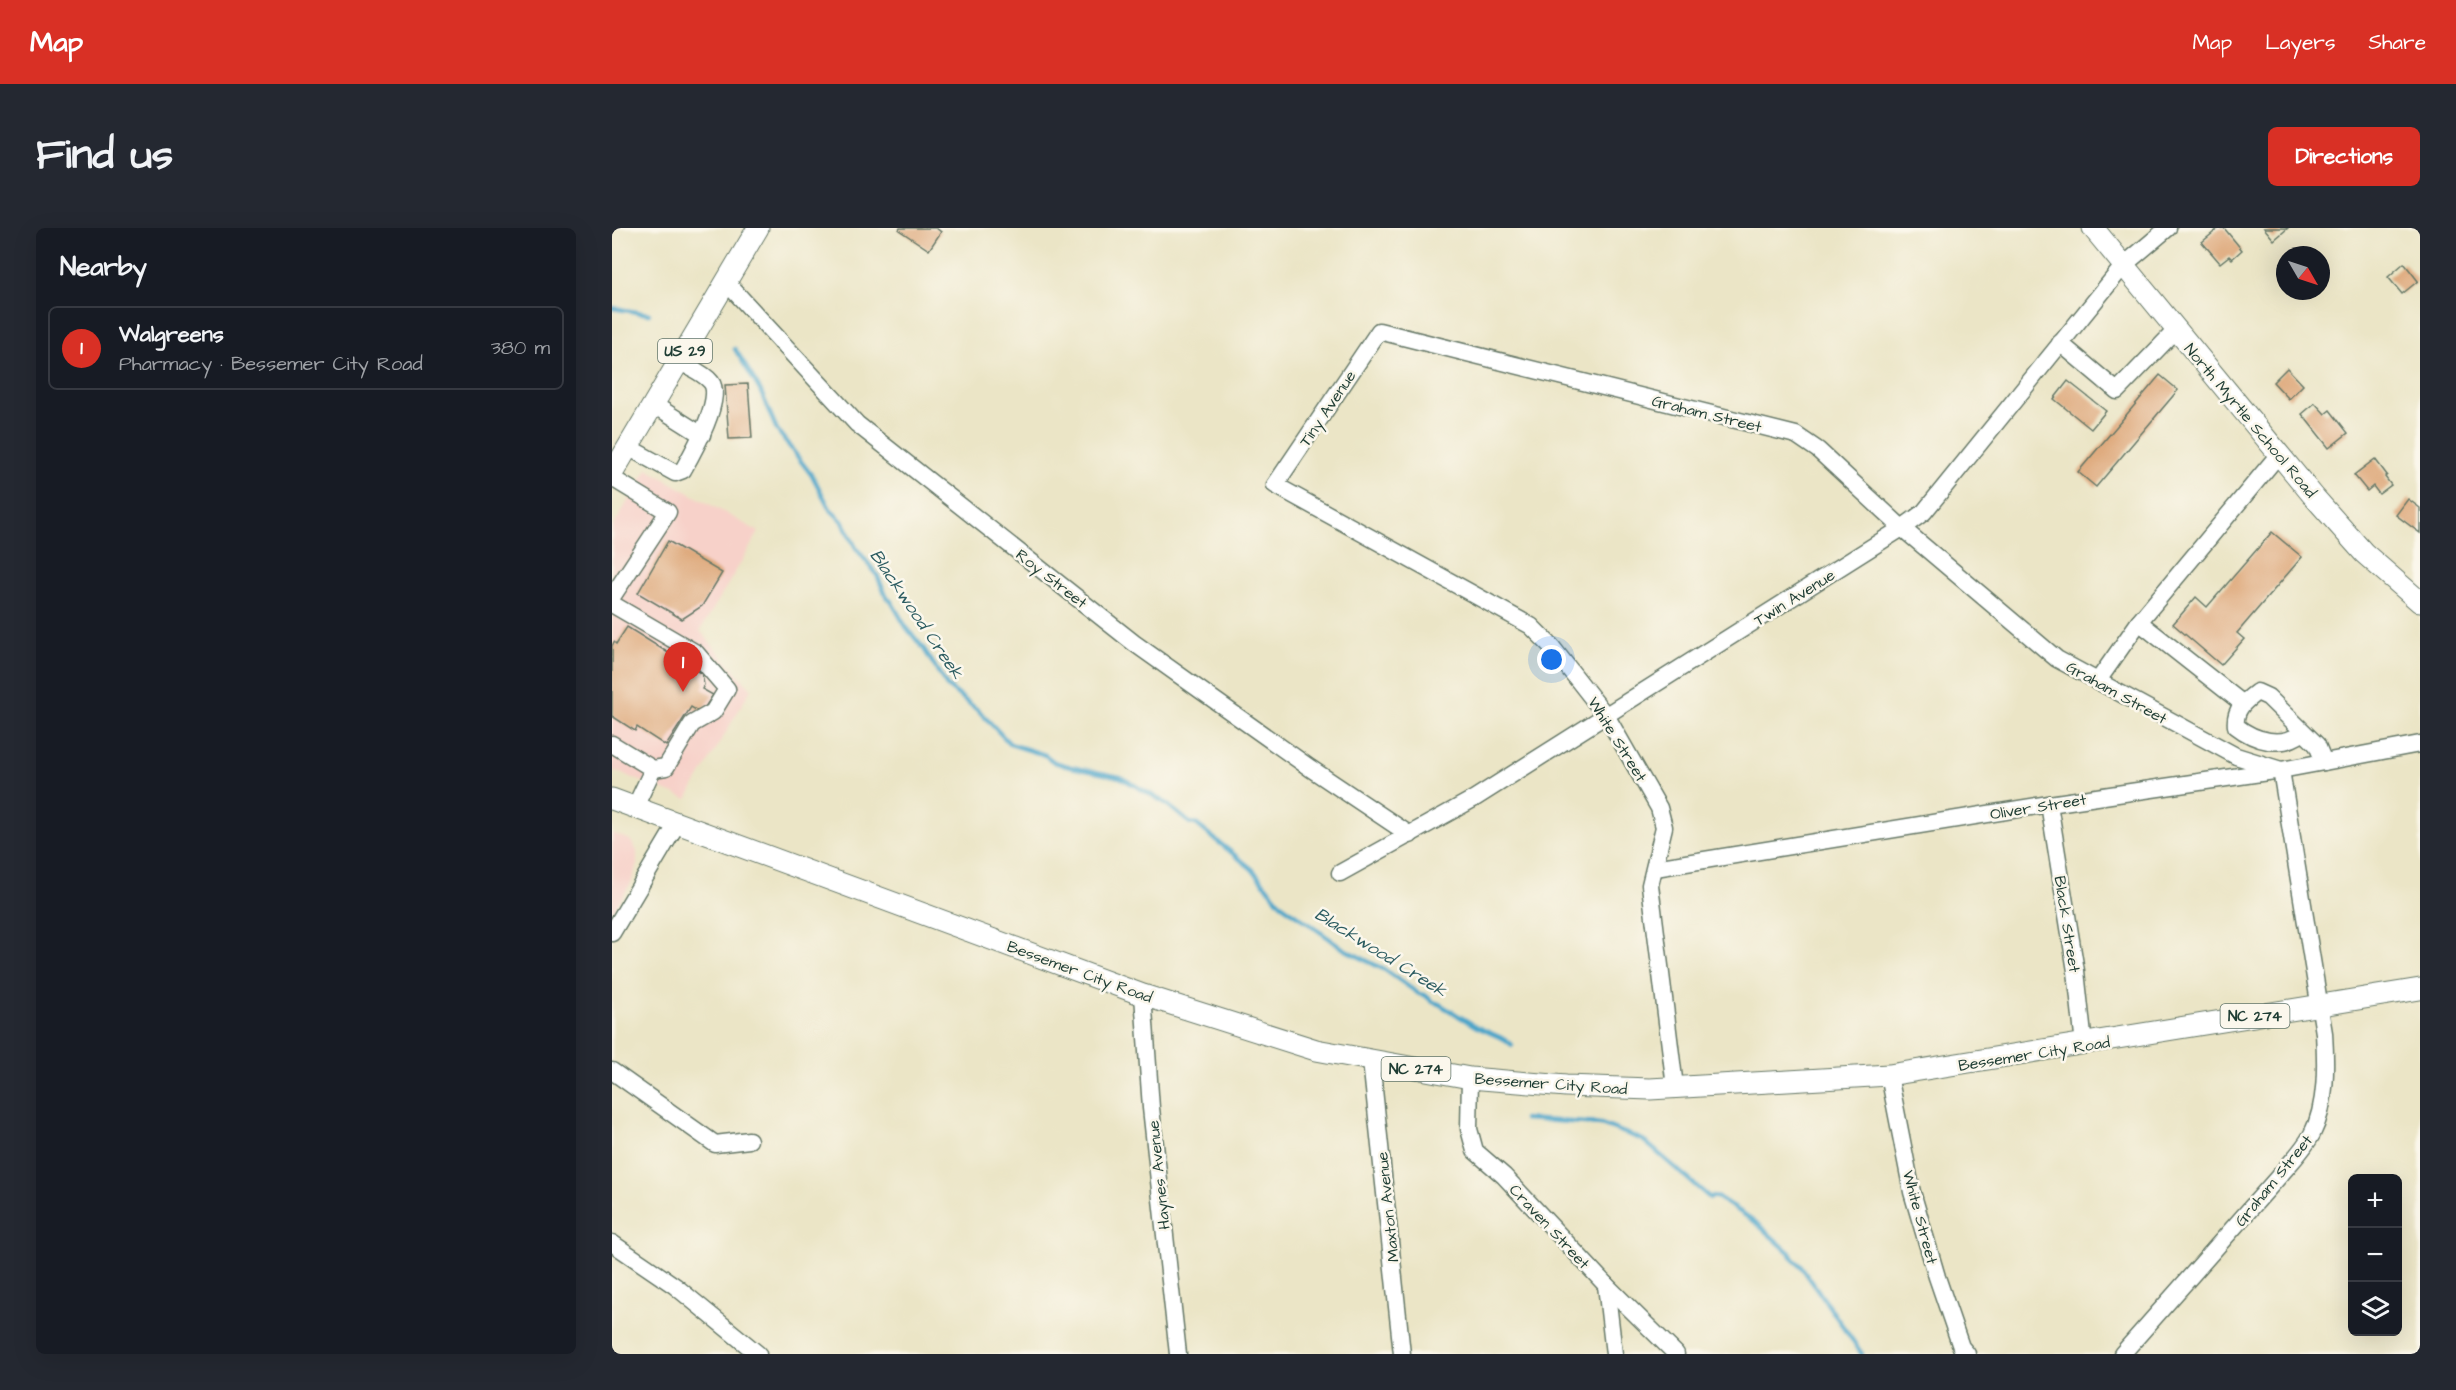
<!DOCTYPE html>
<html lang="en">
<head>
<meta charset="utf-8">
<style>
	body { margin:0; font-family:"Architects Daughter",sans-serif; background:#242831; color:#f1f3f6 }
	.controls { position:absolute; right:18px; bottom:18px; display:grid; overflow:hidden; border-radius:9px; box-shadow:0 6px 24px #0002 }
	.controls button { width:54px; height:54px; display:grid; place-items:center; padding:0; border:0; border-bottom:2px solid #363941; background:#171b24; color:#f1f3f6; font:30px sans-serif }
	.compass { position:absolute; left:1664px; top:18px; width:54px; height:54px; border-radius:50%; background:#171b24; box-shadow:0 6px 24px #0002; rotate:129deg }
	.you { position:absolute; left:940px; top:432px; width:21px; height:21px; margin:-15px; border:4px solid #fff; border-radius:50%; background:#1a73e8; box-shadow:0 0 0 9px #1a73e833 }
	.badge { display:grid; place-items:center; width:39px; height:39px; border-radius:50%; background:#d93025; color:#fff; font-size:20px; font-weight:700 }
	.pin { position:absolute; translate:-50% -50px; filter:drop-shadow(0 2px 3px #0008) }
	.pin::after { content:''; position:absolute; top:32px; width:21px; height:18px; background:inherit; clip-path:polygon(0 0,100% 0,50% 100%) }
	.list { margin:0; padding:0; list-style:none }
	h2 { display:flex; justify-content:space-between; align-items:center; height:78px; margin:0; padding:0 24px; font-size:26px }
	h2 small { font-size:20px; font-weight:400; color:#9ea1a6 }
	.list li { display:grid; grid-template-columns:39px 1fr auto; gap:18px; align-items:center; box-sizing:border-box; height:84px; margin:0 12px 12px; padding:0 12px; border:2px solid #363941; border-radius:9px }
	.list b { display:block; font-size:22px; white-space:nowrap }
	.list p { margin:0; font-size:20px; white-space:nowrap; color:#9ea1a6 }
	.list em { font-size:20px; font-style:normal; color:#9ea1a6 }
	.icon { flex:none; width:33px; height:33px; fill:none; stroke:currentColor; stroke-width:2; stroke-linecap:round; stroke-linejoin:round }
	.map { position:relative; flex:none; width:1808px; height:1126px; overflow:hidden; border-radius:9px }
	header { display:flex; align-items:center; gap:36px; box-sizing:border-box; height:84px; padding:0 30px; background:#d93025; color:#fff }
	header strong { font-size:28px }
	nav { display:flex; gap:33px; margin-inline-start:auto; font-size:21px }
	.intro { display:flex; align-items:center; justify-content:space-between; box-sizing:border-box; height:144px; padding:0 36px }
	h1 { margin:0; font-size:42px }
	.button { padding:15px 27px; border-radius:9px; background:#d93025; color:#fff; font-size:21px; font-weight:700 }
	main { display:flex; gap:36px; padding:0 36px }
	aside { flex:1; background:#171b24; border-radius:9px; box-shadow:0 6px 24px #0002 }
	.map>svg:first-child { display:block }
	.built { fill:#f7d1c9 }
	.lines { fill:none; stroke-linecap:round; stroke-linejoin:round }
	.stream { stroke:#4ba5c9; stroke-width:4.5 }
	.building { fill:#dfab7f }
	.minor-casing { stroke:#667867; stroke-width:19 }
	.major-casing { stroke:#667867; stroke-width:23 }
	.minor { stroke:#fff; stroke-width:16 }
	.major { stroke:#fff; stroke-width:21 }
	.labels { text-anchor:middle; stroke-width:5; stroke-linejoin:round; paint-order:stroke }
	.shield { fill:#fbf7ec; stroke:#61756b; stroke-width:1.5 }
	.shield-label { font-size:15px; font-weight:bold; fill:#1f3d34 }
	.street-label { font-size:16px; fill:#1f3d34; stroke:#fbf7ec }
	.water-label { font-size:18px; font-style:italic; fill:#2c5c61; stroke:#fbf7ec }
</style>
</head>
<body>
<header>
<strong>Map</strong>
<nav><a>Map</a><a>Layers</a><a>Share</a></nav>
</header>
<div class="intro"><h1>Find us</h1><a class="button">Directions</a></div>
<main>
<aside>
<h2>Nearby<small></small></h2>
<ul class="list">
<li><span class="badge">1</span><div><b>Walgreens</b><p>Pharmacy · Bessemer City Road</p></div><em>380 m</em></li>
</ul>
</aside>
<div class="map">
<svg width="1808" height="1126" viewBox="0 0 1808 1126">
	<rect width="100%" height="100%" fill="#fbf7ec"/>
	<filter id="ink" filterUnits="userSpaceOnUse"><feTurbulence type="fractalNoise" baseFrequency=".0167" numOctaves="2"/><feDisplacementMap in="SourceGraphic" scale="12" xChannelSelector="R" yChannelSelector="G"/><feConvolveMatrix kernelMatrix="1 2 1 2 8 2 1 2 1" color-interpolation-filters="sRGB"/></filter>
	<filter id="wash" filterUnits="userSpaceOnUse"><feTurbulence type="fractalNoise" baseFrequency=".008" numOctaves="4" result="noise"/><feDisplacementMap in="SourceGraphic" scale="24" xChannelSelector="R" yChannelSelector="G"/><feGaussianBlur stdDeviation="1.35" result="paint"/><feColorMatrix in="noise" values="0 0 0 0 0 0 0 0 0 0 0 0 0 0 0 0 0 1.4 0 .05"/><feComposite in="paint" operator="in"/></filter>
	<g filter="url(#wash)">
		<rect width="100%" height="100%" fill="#ebe5c6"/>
		<g class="built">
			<path d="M35,241L147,304L88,403L139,461L75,571L0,542V300Z"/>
			<path d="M0,605L18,612L25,623V637L19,655L0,685Z"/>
		</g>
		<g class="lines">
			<g class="stream">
				<path d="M0,80L37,86"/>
				<path d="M123,121L148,162L165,202L201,249L218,281L230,293L244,320L265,347L275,370L279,373L294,399L312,421L335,458L368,484L398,516L433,527L442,534L459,539L508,549L552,574L578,595L584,596L640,641L669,676L732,721L773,742L807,766L813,767L821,774L827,776L865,799L892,811L900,817"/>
				<path d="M912,891L989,896L1031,912L1098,970L1101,968L1107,970L1142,993L1178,1025L1181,1031L1189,1038L1250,1126"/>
			</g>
		</g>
		<g id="blocks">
			<g class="building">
				<path d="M288,0H324L329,4L317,22L287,2Z"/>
				<path d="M1607,0H1612L1630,22L1620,31L1617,28L1608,35L1590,14Z"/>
				<path d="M1652,0H1676L1662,12Z"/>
				<path d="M1792,35L1806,53L1790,66L1776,49Z"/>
				<path d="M1675,140L1691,157L1677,171L1661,154Z"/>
				<path d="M1548,147L1566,162L1484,259L1466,244Z"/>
				<path d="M1456,153L1494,183L1479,201L1442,171Z"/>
				<path d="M136,156L140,210L117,211L113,157Z"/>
				<path d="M1703,175L1713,186L1718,182L1736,205L1717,220L1690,186Z"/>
				<path d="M1763,231L1775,247L1773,249L1779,257L1767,266L1761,258L1755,263L1742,247Z"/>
				<path d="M1796,271L1808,280V305L1784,287Z"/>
				<path d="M1660,304L1690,329L1625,405L1632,411L1609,437L1561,396L1584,369L1595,379Z"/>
				<path d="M56,313L110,345L90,378L70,391L26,365Z"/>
				<path d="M15,399L90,446L92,457L90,461L101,467L89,485L79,479L54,518L25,499L23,503L0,488V418L2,414L4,416Z"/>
			</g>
		</g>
	</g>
	<g filter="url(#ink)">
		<use href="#blocks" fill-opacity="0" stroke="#667867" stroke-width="1.5"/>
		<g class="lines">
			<defs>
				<g id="minor">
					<path d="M114,54L245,196L522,415L698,540L798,607"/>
					<path d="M1448,115L1505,163L1565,101"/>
					<path d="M41,176L90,207"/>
					<path d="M16,219L63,245L71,242C80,226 112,170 99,154C92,145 76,139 67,133"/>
					<path d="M0,250L56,284L0,369"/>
					<path d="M0,376L84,425L115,461L101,484L80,496L54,539L41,541L0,516"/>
					<path d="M1527,394L1630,475"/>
					<path d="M1485,454L1527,394L1667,226"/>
					<path d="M1691,504C1670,521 1643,513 1624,498C1622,481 1633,473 1645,464L1656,469L1705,517L1712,534"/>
					<path d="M1437,576L1464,743L1472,817"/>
					<path d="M23,579L41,541"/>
					<path d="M1043,640L1437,576L1669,542L1808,516"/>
					<path d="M728,645L863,570L1290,300L1312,284L1512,37L1556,0"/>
					<path d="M0,705L66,594"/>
					<path d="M531,767L539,880L566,1126"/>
					<path d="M759,833L790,1126"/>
					<path d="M0,843L103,916L137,912"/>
					<path d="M1277,847L1300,964L1325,1049L1349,1119L1355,1126"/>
					<path d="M858,850L857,901L863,923L892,948L994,1057L1064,1126"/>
					<path d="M1063,859L1038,657L1052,599L1047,580L995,489L940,419L919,398L663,257L767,103L1184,207L1206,222L1290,300L1445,431L1624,528L1669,542L1712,805C1714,836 1715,877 1700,906C1692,921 1680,933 1669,946L1510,1126"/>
					<path d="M0,1015L63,1058L146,1126"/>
					<path d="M994,1057L1002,1126"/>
				</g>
				<g id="major">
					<path d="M1481,0L1703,270L1752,325L1808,374"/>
					<path d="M0,246L146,0"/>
					<path d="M0,571L531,767L704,822L858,850L954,858L1038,861L1277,847L1808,761"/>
				</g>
			</defs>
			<use href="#minor" class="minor-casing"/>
			<use href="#major" class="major-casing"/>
			<use href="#minor" class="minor"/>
			<use href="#major" class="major"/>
		</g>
	</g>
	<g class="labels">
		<g class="shield">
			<rect x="46" y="111" width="54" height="24" rx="4.5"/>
			<rect x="1608.5" y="776" width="69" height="24" rx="4.5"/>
			<rect x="769.5" y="829" width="69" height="24" rx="4.5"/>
		</g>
		<g class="shield-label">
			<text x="73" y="128">US 29</text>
			<text x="1643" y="793">NC 274</text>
			<text x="804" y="846">NC 274</text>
		</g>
		<g class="street-label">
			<text transform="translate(715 180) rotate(-56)" y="6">Tiny Avenue</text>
			<text transform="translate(1095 185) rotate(14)" y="6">Graham Street</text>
			<text transform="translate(1639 192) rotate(50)" y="6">North Myrtle School Road</text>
			<text transform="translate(440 350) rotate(38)" y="6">Roy Street</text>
			<text transform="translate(1182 369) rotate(-32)" y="6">Twin Avenue</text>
			<text transform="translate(1505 464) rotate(29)" y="6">Graham Street</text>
			<text transform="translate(1006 511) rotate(58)" y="6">White Street</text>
			<text transform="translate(1426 578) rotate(-9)" y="6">Oliver Street</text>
			<text transform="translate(1456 696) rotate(81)" y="6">Black Street</text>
			<text transform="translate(468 743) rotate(20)" y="6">Bessemer City Road</text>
			<text transform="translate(1422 825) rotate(-9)" y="6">Bessemer City Road</text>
			<text transform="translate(939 855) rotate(4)" y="6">Bessemer City Road</text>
			<text transform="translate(546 947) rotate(-96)" y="6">Haynes Avenue</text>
			<text transform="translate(1661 952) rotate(-51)" y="6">Graham Street</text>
			<text transform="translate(775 979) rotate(-96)" y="6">Maxton Avenue</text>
			<text transform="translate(1309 989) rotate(75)" y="6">White Street</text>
			<text transform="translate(938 998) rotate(47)" y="6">Craven Street</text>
		</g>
		<g class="water-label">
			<text transform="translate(305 386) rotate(56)" y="6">Blackwood Creek</text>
			<text transform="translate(769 724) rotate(32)" y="6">Blackwood Creek</text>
		</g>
	</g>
</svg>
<div class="controls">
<button>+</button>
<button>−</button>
<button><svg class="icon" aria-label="layers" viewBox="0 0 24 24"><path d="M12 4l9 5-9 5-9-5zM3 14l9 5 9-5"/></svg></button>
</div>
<svg class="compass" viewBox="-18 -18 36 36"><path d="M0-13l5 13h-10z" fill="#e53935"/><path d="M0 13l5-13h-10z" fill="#9ea1a6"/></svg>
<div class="you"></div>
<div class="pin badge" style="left:71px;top:464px">1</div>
</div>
</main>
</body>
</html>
